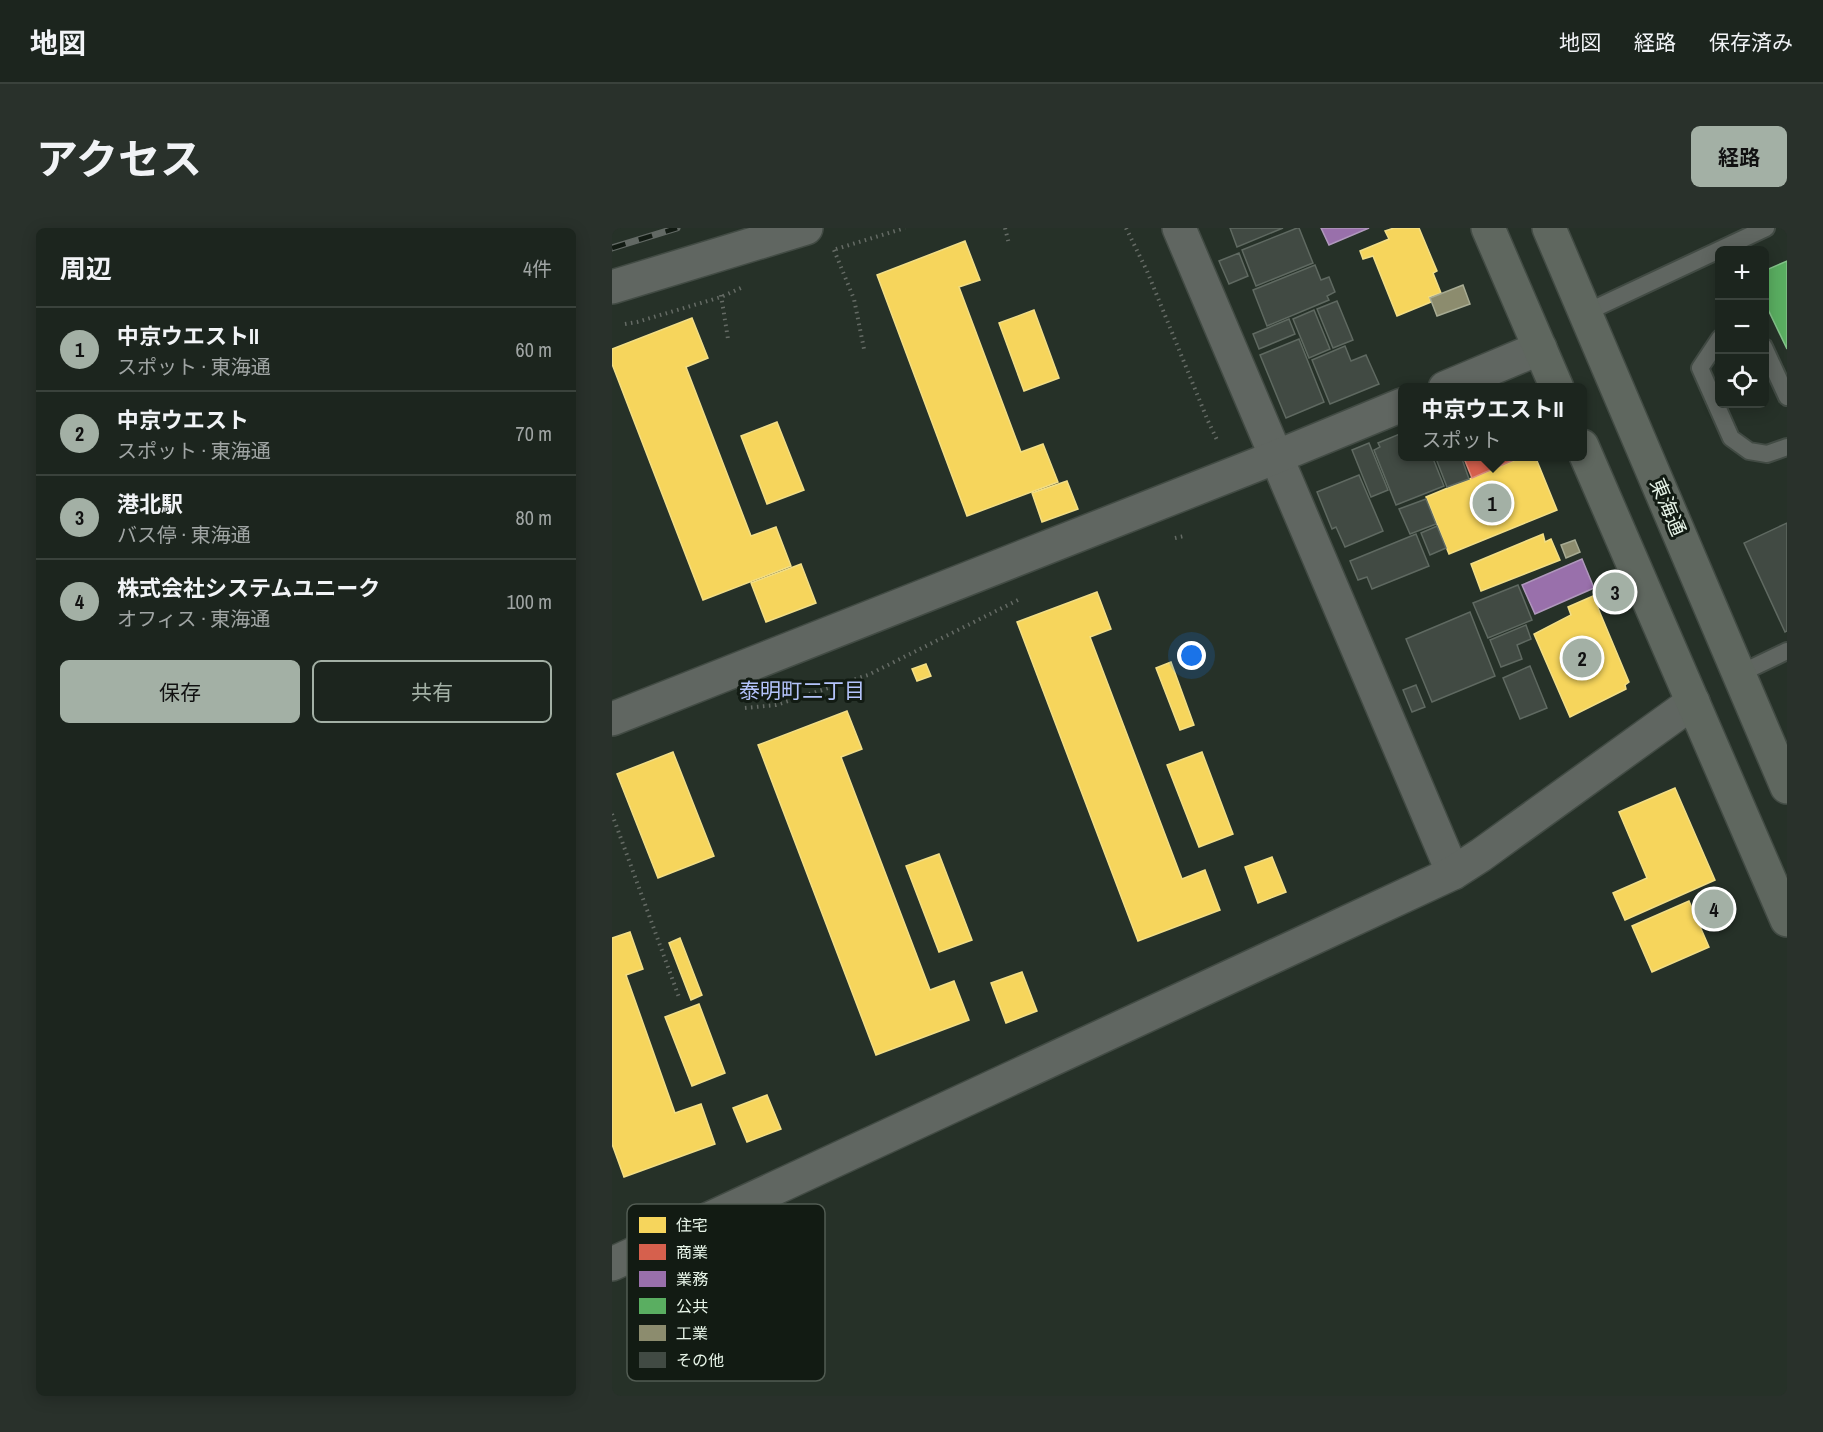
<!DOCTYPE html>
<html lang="ja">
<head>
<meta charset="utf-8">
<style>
	body { margin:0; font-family:"Archivo Narrow","Noto Sans JP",sans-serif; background:#29312b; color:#f1f3f6 }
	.controls { position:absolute; right:18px; top:18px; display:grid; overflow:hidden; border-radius:9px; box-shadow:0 3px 15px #0003 }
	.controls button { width:54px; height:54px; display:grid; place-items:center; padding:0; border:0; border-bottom:2px solid #3a423c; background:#1c251e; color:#f1f3f6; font:30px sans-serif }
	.you { position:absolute; left:580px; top:428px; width:21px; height:21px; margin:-15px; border:4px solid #fff; border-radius:50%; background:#1a73e8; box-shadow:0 0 0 9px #1a73e833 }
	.badge { display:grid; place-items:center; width:39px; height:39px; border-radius:50%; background:#a3b0a5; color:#111; font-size:20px; font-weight:700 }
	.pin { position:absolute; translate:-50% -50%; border:3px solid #fff; box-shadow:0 2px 6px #0006 }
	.popup { position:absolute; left:786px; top:155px; width:189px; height:78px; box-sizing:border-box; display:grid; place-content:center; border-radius:9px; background:#1c251e; filter:drop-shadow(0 2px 4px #0005); font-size:20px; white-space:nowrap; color:#a0a5a4 }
	.popup b { font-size:22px; color:#f1f3f6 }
	.popup::after { content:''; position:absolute; left:50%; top:100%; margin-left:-12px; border:12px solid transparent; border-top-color:#1c251e }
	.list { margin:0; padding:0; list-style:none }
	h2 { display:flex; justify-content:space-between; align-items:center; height:78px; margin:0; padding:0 24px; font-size:26px }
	h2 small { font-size:20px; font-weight:400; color:#a0a5a4 }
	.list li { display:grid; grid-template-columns:39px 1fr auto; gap:18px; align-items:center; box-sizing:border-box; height:84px; padding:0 24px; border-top:2px solid #3a423c }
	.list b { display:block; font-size:22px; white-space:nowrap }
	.list p { margin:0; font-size:20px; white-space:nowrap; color:#a0a5a4 }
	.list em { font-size:20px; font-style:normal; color:#a0a5a4 }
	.actions { display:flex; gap:12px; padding:18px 24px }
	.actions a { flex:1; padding:14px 0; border:2px solid #a3b0a5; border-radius:9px; text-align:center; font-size:21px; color:#a3b0a5 }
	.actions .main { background:#a3b0a5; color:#111 }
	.icon { flex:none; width:33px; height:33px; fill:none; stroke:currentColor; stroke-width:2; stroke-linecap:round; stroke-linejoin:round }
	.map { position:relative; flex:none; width:1175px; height:1168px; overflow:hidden; border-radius:9px }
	header { display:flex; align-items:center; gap:36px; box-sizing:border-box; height:84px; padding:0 30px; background:#1c251e; border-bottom:2px solid #3a423c }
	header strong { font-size:28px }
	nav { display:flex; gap:33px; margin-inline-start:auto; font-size:21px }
	.intro { display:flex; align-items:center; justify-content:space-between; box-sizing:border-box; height:144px; padding:0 36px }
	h1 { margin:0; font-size:42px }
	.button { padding:15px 27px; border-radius:9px; background:#a3b0a5; color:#111; font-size:21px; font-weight:700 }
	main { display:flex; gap:36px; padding:0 36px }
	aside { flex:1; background:#1c251e; border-radius:9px; box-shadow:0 3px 15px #0003 }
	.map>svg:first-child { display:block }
	.homes { fill:#f6d55c; stroke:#f2de86; stroke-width:1.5 }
	.shops { fill:#d6604d; stroke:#db8c7c; stroke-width:1.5 }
	.offices { fill:#9970ab; stroke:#b098bd; stroke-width:1.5 }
	.public { fill:#5aae61; stroke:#84c38a; stroke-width:1.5 }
	.industry { fill:#8c8c6e; stroke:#a7ab93; stroke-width:1.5 }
	.building { fill:#414a43; stroke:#5f6961; stroke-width:1.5 }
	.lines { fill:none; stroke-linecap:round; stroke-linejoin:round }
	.service-casing { stroke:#424b44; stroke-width:20 }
	.minor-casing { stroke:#424b44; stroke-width:36 }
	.primary-casing { stroke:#424b44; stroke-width:36 }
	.path { stroke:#656b65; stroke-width:4; stroke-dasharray:1.5 4.5; stroke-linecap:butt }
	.service { stroke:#606661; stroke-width:16 }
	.minor { stroke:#606661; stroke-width:33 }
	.primary { stroke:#5f675f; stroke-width:33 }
	.rail-casing { stroke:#626964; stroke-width:7 }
	.rail { stroke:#121b13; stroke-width:4.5; stroke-dasharray:14; stroke-linecap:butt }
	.labels { text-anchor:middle; stroke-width:6; stroke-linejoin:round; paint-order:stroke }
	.street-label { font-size:20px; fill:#e7f4e8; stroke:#121b13 }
	.neighbourhood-label { font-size:21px; fill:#b4c3fb; stroke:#121b13 }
	.key { fill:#121b13; stroke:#525c53; stroke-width:1.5 }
	.key-label { font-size:16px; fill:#e7f4e8 }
</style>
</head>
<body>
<header>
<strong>地図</strong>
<nav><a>地図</a><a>経路</a><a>保存済み</a></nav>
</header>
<div class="intro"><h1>アクセス</h1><a class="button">経路</a></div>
<main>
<aside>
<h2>周辺<small>4件</small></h2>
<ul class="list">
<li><span class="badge">1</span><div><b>中京ウエストII</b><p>スポット · 東海通</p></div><em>60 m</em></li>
<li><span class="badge">2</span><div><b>中京ウエスト</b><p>スポット · 東海通</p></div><em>70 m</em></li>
<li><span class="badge">3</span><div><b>港北駅</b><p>バス停 · 東海通</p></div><em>80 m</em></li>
<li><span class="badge">4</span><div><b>株式会社システムユニーク</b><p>オフィス · 東海通</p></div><em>100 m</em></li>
</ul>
<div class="actions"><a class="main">保存</a><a>共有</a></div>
</aside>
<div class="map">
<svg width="1175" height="1168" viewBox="0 0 1175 1168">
	<rect width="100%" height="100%" fill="#263128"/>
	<g class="homes">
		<path d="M782,0H807L825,43L821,45L829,65L817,69L819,74L785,88L761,28L751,31L748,23L777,11L773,3Z"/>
		<path d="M353,13L368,52L347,59L409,224L431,216L446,254L355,288L265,47Z"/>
		<path d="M422,82L447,150L412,163L387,95Z"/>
		<path d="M80,90L96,130L74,139L139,308L164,299L179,338L91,372L0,136V121Z"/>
		<path d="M165,194L192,262L155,276L129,208Z"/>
		<path d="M913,228H923L945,282L837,326L814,269Z"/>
		<path d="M455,253L466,281L430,294L420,265Z"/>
		<path d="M931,306L933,314L939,311L948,332L869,363L859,336Z"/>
		<path d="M189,336L204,375L154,394L139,355Z"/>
		<path d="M485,364L499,401L478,409L570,651L593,642L608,682L526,713L405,394Z"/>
		<path d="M981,368L1017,454L1013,457L1014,461L958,489L922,406L959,387L956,379Z"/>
		<path d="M559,434L582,497L568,502L544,440Z"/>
		<path d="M314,436L319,448L305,453L300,441Z"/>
		<path d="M235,483L250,521L229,529L318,762L342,753L357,792L264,827L146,517Z"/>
		<path d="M61,524L102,628L46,650L5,546Z"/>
		<path d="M590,524L621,606L587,619L555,537Z"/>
		<path d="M1063,560L1103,652L1013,692L1001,665L1035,650L1007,584Z"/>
		<path d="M327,626L360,712L327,724L294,638Z"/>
		<path d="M660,629L674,664L646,675L633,639Z"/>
		<path d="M1077,673L1097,719L1040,744L1020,698Z"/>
		<path d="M18,704L31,741L14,747L63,885L89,876L103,916L12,949L0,916V710Z"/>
		<path d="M68,710L90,767L79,772L57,715Z"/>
		<path d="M410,744L425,783L394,795L379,755Z"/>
		<path d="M87,776L113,845L80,858L53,789Z"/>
		<path d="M155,867L169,901L135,914L121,880Z"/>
	</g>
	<path class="shops" d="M851,228H911L860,250Z"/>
	<g class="offices">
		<path d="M709,0H757L717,17Z"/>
		<path d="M970,331L982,360L923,386L910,357Z"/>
		<path d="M1105,665L1115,688L1095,696L1086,673Z"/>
	</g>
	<path class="public" d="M1175,33V121L1152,73V43Z"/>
	<g class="industry">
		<path d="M851,57L858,76L825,88L818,70Z"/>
		<path d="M963,312L968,324L954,330L949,317Z"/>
	</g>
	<g class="building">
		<path d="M618,0H671L625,19Z"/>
		<path d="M685,0H687L701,35L644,58L630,22Z"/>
		<path d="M627,25L636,48L617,56L607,33Z"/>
		<path d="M703,37L709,52L717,49L723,64L715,68L717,72L655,98L641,62Z"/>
		<path d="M725,73L741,112L721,120L705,81Z"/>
		<path d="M702,82L718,121L697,130L681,91Z"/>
		<path d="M677,91L683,106L647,121L641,106Z"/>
		<path d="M687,111L712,174L674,190L648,127Z"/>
		<path d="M733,118L739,133L754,127L767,156L718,176L700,132Z"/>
		<path d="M790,205V228H820L832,258L784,277L762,222L768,219L766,215Z"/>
		<path d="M757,215L776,262L759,269L740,222Z"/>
		<path d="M823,228H849L857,251L835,259Z"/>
		<path d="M747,247L771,303L733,319L724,299L720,301L705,264Z"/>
		<path d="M814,271L824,296L798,306L787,281Z"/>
		<path d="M1175,295V403L1173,404L1132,315Z"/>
		<path d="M825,298L834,320L818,327L809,305Z"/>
		<path d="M804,306L817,338L760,361L755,349L746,352L738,333Z"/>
		<path d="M906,357L920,392L876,410L861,375Z"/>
		<path d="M858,384L883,448L820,474L794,411Z"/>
		<path d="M914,397L919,411L905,417L910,431L889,439L878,412Z"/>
		<path d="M918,438L935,480L908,491L891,450Z"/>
		<path d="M804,457L813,479L800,484L791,462Z"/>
	</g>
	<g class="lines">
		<defs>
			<g id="service">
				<path d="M973,85L1154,0"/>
				<path d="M1108,110L1088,140L1119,210L1137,223L1155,226L1175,219"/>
				<path d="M1152,119L1175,169"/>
				<path d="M1127,446L1175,423"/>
			</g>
			<g id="minor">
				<path d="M567,0L841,645"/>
				<path d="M0,59L194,0"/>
				<path d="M833,160L928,120"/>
				<path d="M0,491L664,229L790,177"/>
				<path d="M0,1036L841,645L869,627L1081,474"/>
			</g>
			<g id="primary">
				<path d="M876,0L945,160"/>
				<path d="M937,0L1175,559"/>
				<path d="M970,218L1175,692"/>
			</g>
		</defs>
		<use href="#service" class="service-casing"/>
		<use href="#minor" class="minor-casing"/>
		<use href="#primary" class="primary-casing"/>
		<g class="path">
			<path d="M393,0L397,16"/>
			<path d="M514,0L535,43L596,193L606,214"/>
			<path d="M224,21L293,0"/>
			<path d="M222,22L242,71L252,121"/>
			<path d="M109,67L116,111"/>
			<path d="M13,96L25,94L109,69L131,59"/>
			<path d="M563,310L572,308"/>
			<path d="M133,480L164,477L256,447L406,372"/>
			<path d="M0,586L68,772"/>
		</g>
		<use href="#service" class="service"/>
		<use href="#minor" class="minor"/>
		<use href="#primary" class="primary"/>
		<defs>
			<path id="rail" d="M0,20L65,0"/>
		</defs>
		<use href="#rail" class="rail-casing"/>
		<use href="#rail" class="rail"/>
	</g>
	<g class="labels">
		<g class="street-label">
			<text transform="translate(1056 279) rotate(67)" y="7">東海通</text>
		</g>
		<g class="neighbourhood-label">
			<text x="190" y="470">泰明町二丁目</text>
		</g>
	</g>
	<rect x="15" y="976" width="198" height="177" rx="9" class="key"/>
	<rect x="27" y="989" width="27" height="16" fill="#f6d55c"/>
	<rect x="27" y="1016" width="27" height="16" fill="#d6604d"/>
	<rect x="27" y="1043" width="27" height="16" fill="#9970ab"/>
	<rect x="27" y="1070" width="27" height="16" fill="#5aae61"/>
	<rect x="27" y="1097" width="27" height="16" fill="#8c8c6e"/>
	<rect x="27" y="1124" width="27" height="16" fill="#414a43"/>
	<g class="key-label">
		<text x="64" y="1003">住宅</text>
		<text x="64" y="1030">商業</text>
		<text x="64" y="1057">業務</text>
		<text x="64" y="1084">公共</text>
		<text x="64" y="1111">工業</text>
		<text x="64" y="1138">その他</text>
	</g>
</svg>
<div class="controls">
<button>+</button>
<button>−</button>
<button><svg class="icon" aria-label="locate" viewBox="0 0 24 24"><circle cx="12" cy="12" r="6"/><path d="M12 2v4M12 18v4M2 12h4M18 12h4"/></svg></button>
</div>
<div class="you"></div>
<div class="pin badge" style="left:880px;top:275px">1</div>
<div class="popup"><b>中京ウエストII</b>スポット</div>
<div class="pin badge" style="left:970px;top:430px">2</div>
<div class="pin badge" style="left:1003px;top:364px">3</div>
<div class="pin badge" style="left:1102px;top:681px">4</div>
</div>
</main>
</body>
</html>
